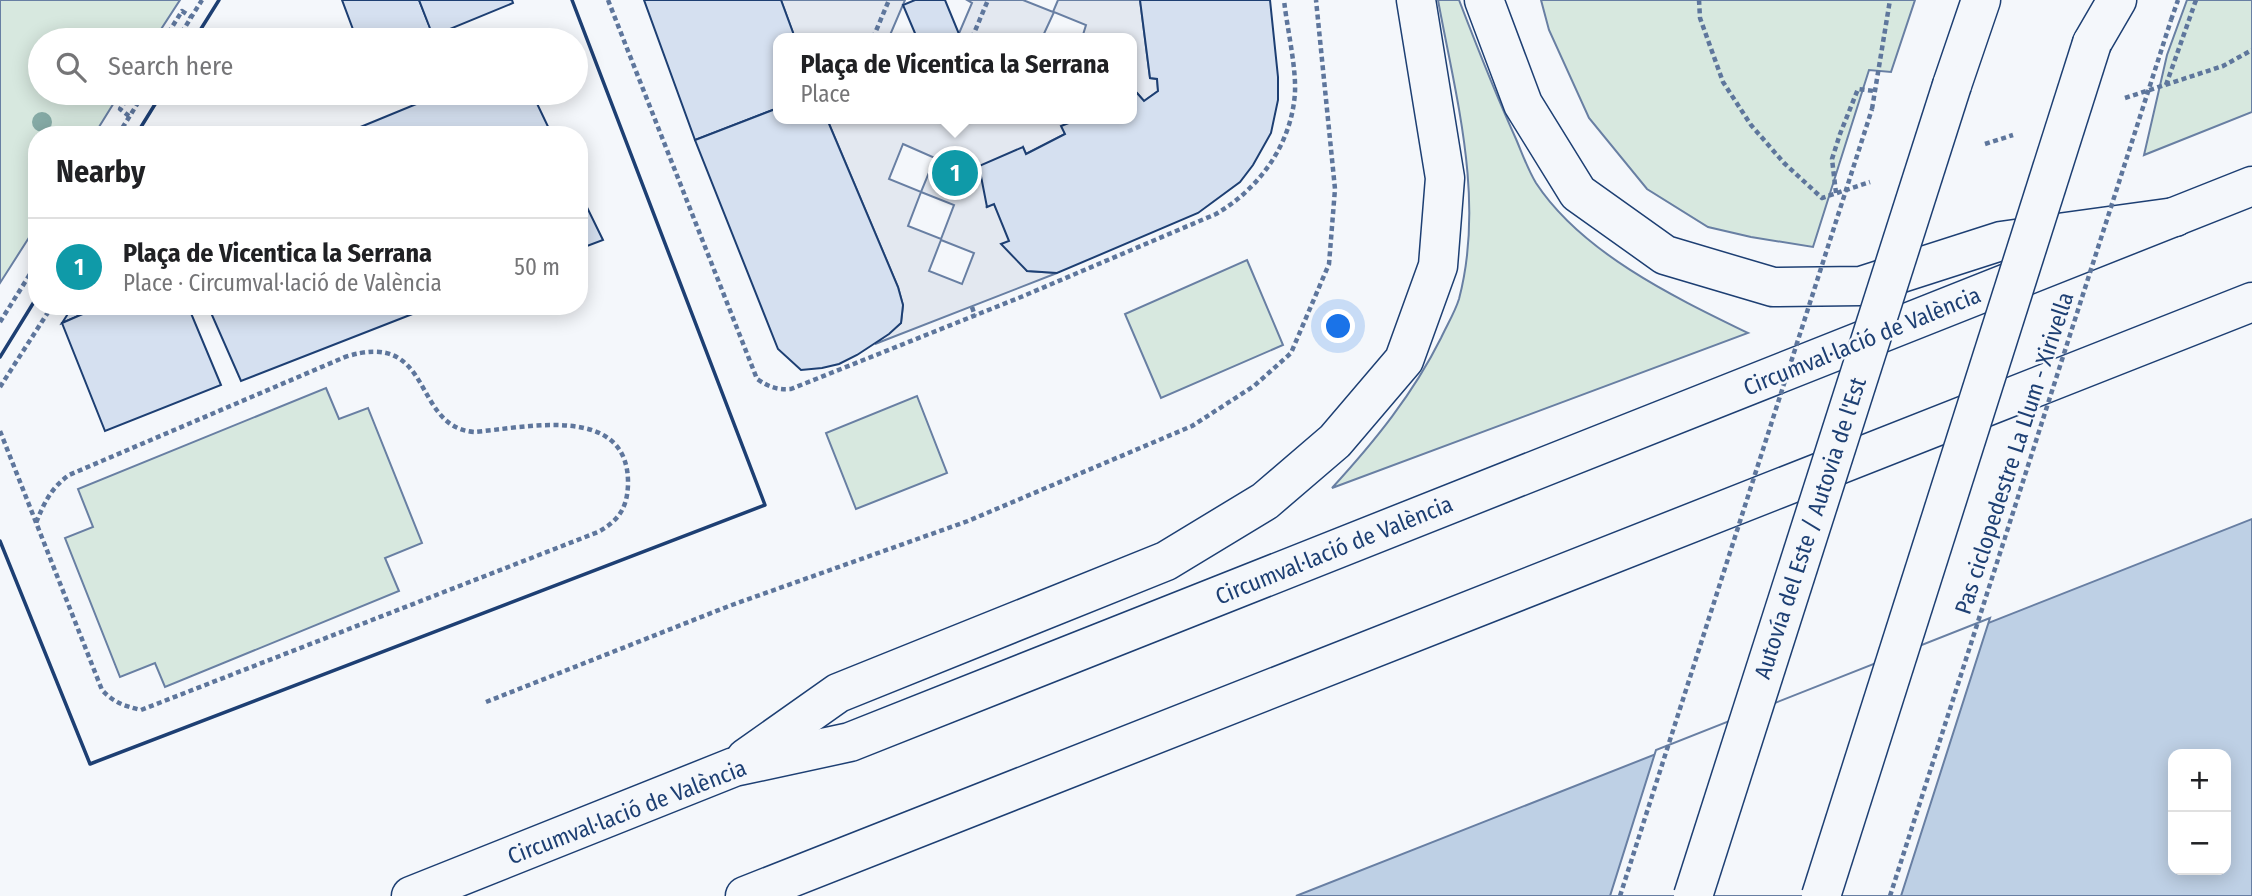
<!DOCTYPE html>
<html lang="en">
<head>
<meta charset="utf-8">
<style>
	body { margin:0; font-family:"Fira Sans Condensed",sans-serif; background:#f6f6f6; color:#202124 }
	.controls { position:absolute; right:21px; bottom:21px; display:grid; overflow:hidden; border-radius:14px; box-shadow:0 4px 18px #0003 }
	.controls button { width:63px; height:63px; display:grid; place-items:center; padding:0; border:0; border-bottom:2px solid #e0e0e0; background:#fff; color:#202124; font:35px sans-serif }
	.you { position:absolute; left:1339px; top:327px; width:24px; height:24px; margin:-18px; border:5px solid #fff; border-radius:50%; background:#1a73e8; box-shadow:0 0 0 10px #1a73e833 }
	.badge { display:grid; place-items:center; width:46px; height:46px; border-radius:50%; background:#7c3aed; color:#fff; font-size:23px; font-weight:700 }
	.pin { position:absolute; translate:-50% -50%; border:4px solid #fff; box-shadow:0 2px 7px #0006 }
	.popup { position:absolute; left:773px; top:33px; width:364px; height:91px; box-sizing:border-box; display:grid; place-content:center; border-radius:14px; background:#fff; filter:drop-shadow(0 2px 5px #0005); font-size:23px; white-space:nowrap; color:#757577 }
	.popup b { font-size:26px; color:#202124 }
	.popup::after { content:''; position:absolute; left:50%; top:100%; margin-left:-14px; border:14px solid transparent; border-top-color:#fff }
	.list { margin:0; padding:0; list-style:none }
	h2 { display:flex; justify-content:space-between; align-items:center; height:91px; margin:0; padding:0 28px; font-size:30px }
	h2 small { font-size:23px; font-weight:400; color:#757577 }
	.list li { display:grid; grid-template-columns:46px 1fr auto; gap:21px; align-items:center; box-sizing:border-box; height:98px; padding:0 28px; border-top:2px solid #e0e0e0 }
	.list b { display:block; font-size:26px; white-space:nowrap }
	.list p { margin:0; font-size:23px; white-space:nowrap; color:#757577 }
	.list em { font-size:23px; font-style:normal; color:#757577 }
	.icon { flex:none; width:38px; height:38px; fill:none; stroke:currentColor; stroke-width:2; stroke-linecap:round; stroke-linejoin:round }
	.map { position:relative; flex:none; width:2252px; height:896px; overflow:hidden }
	.search { position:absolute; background:#fff; box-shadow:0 4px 18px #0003; left:28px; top:28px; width:560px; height:77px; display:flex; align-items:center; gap:18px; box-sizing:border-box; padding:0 24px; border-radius:38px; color:#757577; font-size:26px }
	.panel { position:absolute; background:#fff; box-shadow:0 4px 18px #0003; left:28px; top:126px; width:560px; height:189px; border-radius:28px }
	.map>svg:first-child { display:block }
	.green { fill:#d7e8df; stroke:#687fa3; stroke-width:2 }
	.parking { fill:#e3e8f0; stroke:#687fa3; stroke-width:2; fill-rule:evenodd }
	.water { fill:#bed0e5; stroke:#687fa3; stroke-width:2; fill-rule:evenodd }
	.pier { fill:#f4f7fb; stroke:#687fa3; stroke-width:2 }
	.building { fill:#d5e0f0; stroke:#1d3f73; stroke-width:2 }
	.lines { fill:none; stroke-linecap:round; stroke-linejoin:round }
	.trunk-casing { stroke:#1d3f73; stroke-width:41 }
	.motorway-casing { stroke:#1d3f73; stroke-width:41 }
	.path { stroke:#5e769c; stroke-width:4.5; stroke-dasharray:5 3.5; stroke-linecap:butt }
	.trunk { stroke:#f4f7fb; stroke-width:38 }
	.motorway { stroke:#f4f7fb; stroke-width:38 }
	.motorway-bridge-casing { stroke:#1d3f73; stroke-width:41; stroke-linecap:butt }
	.path-bridge { stroke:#5e769c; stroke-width:4.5; stroke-dasharray:5 3.5; stroke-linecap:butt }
	.motorway-bridge { stroke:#f4f7fb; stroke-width:38 }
	.wall { stroke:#1d3f73; stroke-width:3.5 }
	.tree { fill:#86aba6 }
	.labels { text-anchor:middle; stroke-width:5; stroke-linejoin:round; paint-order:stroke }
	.street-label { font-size:23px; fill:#1d3f73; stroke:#f4f7fb }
</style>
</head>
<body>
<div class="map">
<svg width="2252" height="896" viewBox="0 0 2252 896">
	<rect width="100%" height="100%" fill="#f4f7fb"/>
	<g class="green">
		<path d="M0,0H180L154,40H40V93H120L94,135H37V225L0,283Z"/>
		<path d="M1438,0H1459C1477,47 1495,93 1516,139C1522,153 1528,170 1536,183C1582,253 1674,297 1748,333L1332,488C1375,441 1413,394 1441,338C1447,325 1455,312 1459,299C1485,200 1456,98 1438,0Z"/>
		<path d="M1541,0H1915L1891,72L1869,70L1813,247L1751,237L1708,227L1647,189L1589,118L1549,30Z"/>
		<path d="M2187,0H2252V112L2144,155L2167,55Z"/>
		<path d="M1247,260L1283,345L1161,398L1125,314Z"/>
		<path d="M326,388L339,419L368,408L422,543L385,558L399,591L165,687L155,663L120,677L65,538L93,527L78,489Z"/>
		<path d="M917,396L947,473L856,509L826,433Z"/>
	</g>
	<g class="parking">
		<path d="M781,0H905L890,35L896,38H795Z"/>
		<path d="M967,0H1023L1053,12L1058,0H1140L1150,78L1157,79L1158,91L1144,101L1137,93L1132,95V38H1082L1086,25L1054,12L1042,38H957L972,3Z"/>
		<path d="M827,119H1079L1062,126L1065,134L1026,154L1023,147L987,206L994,204L1027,271L1057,273L875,344L901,323L903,305L898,287ZM903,144L935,158L921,192L889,179ZM921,192L954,205L941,239L908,226ZM941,240L974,253L962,284L929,271Z"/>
	</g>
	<path class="water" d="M2252,519V896H1296ZM2173,754H2226V870H2173Z"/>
	<path class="pier" d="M1990,618L1901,896H1610L1656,750Z"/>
	<g class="building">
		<path d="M342,0H419L435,40H357Z"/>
		<path d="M419,0H512L513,3L433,36Z"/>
		<path d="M644,0H781L795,38H778V108L695,140Z"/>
		<path d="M915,0H945L959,34L948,38H917L903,5Z"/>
		<path d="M1140,0H1270L1278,77V100L1271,133L1253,165L1240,182L1198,213L1057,273L1027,271L1001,244L1009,241L994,204L987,207L979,166L1023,147L1026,154L1065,134L1061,126L1079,119H1132V95L1137,93L1144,101L1158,91L1157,79L1150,78Z"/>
		<path d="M443,93H532L552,135H341Z"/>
		<path d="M778,108V119H827L898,287L903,305L901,323L889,334L857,355L839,364L822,368L801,370L778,349L695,140Z"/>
		<path d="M579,191L603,240L579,249Z"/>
		<path d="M73,306H101L62,323Z"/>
		<path d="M101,306H188L221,385L105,431L62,323Z"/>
		<path d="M208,306H433L241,381Z"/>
	</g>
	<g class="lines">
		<defs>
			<g id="trunk">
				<path d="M746,758L838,693L1166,561L1265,501L1335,441L1404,360L1438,266L1445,178L1416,0"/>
				<path d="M411,896L734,767L850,742L2252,186"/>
			</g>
			<g id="motorway">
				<path d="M1484,0L1523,104L1578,193L1665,255L1773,287L1861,286L2001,241L2175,217"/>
				<path d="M2092,43L2117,0"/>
				<path d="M1952,85L1981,0"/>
				<path d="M745,896L2252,302"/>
			</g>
		</defs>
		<use href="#trunk" class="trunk-casing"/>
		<use href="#motorway" class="motorway-casing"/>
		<g class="path">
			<path d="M608,0L757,379C769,387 777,390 791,389L1021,297L1216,214C1259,189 1292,144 1295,92C1296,65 1287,28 1284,0"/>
			<path d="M1699,0L1700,18L1723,82L1751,125L1784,163L1822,198L1870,182"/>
			<path d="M2171,20L2178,0"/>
			<path d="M873,38L889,0"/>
			<path d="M972,38L988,0"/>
			<path d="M164,40L182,11L191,17"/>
			<path d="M177,40L202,0"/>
			<path d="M2166,85L2196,0"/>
			<path d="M2125,98L2223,66L2252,50"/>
			<path d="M1872,109L1890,0"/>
			<path d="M129,116L120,109L131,93"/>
			<path d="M118,135L144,93"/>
			<path d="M1985,144L2013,135"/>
			<path d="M1836,193L1832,159L1840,134L1858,89L1874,91"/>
			<path d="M972,307L975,316"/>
			<path d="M0,322L37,263"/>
			<path d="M0,387L52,306"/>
			<path d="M0,431L102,690C114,703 125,706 141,710L598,532C618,521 627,509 628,485C630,402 525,428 474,432C411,427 435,328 345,357L69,475C51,488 44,503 36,523"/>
			<path d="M486,702L729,606L968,521L1192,426L1254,386L1291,353L1329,264L1335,189L1316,0"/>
		</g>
		<use href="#trunk" class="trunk"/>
		<use href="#motorway" class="motorway"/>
		<defs>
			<g id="motorway-bridge">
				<path d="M1693,896L1952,85"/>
				<path d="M1821,896L2092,43"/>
			</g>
		</defs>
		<use href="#motorway-bridge" class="motorway-bridge-casing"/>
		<g class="path-bridge">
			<path d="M1620,896L1872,109"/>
			<path d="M1890,896L2171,20"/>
		</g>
		<use href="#motorway-bridge" class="motorway-bridge"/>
		<g class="wall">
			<path d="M194,40L219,0"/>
			<path d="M136,135L162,93"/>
			<path d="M0,357L37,297"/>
			<path d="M0,541L90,764L765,505L572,0"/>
		</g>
	</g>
	<circle class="tree" cx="42" cy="122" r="10"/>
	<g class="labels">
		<g class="street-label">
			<text transform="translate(1862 341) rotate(-22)" y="8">Circumval·lació de València</text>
			<text transform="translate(2014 453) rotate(-72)" y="8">Pas ciclopedestre La Llum - Xirivella</text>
			<text transform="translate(1810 528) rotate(-72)" y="8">Autovía del Este / Autovia de l'Est</text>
			<text transform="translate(1334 550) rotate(-22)" y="8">Circumval·lació de València</text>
			<text transform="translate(627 812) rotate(-21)" y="8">Circumval·lació de València</text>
		</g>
	</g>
</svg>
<div class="controls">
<button>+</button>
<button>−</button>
</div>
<div class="you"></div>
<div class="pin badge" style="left:955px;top:173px;background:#0f9aa8">1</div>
<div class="popup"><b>Plaça de Vicentica la Serrana</b>Place</div>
<div class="search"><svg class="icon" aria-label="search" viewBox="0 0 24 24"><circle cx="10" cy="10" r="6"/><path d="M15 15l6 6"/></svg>Search here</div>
<section class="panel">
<h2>Nearby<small></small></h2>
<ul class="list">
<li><span class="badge" style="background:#0f9aa8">1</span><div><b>Plaça de Vicentica la Serrana</b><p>Place · Circumval·lació de València</p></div><em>50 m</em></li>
</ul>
</section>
</div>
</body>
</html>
